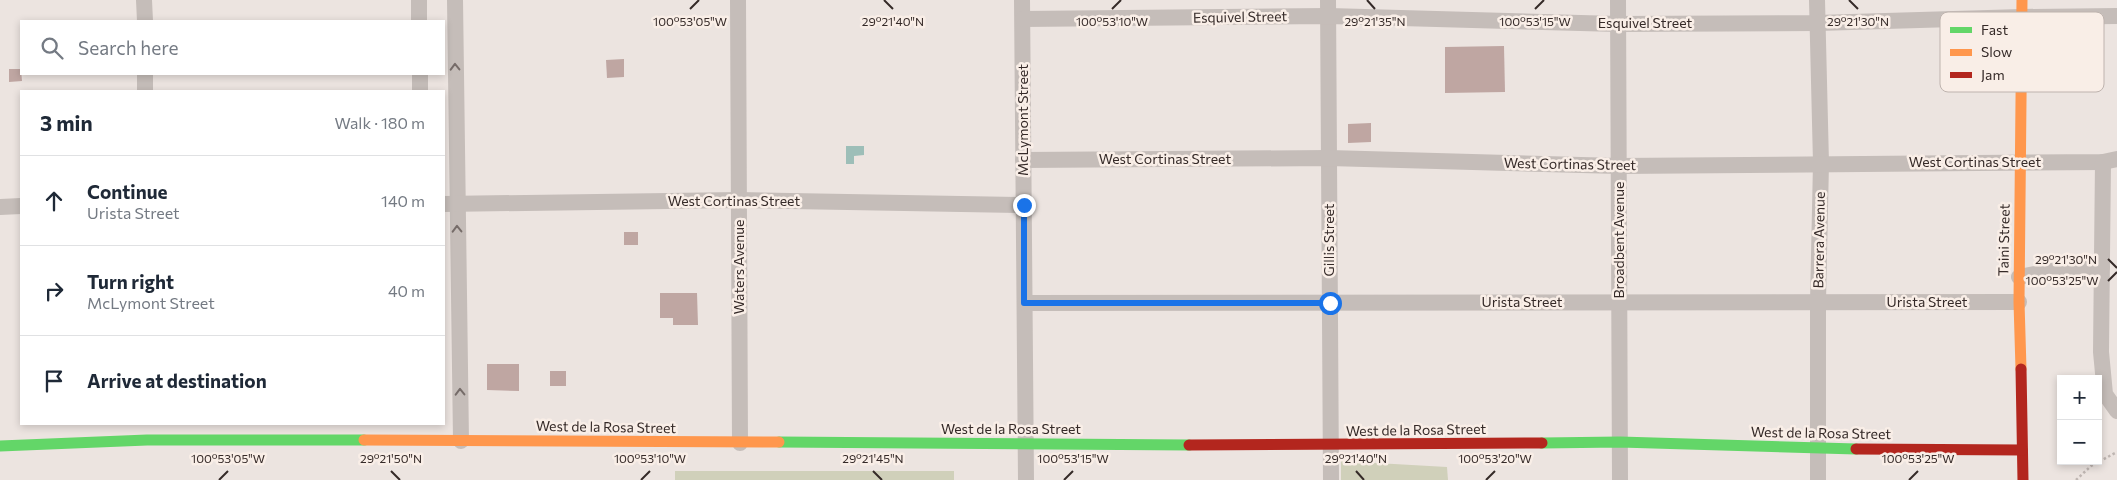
<!DOCTYPE html>
<html lang="en">
<head>
<meta charset="utf-8">
<style>
	body { margin:0; font-family:Commissioner,sans-serif; background:#f2f2f3; color:#1f2937 }
	.controls { position:absolute; right:15px; bottom:15px; display:grid; overflow:hidden; border-radius:0px; box-shadow:0 2px 8px #0003 }
	.controls button { width:45px; height:45px; display:grid; place-items:center; padding:0; border:0; border-bottom:1px solid #e0e1e3; background:#fff; color:#1f2937; font:25px sans-serif }
	.stop { position:absolute; width:15px; height:15px; margin:-11px; border:4px solid #1a73e8; border-radius:50%; background:#fff }
	.stop.end { background:#1a73e8; border-color:#fff; box-shadow:0 1px 5px #0008 }
	.list { margin:0; padding:0; list-style:none }
	h2 { display:flex; justify-content:space-between; align-items:center; height:65px; margin:0; padding:0 20px; font-size:21px }
	h2 small { font-size:16px; font-weight:400; color:#747a83 }
	.list li { display:grid; grid-template-columns:32px 1fr auto; gap:15px; align-items:center; box-sizing:border-box; height:90px; padding:0 20px; border-top:1px solid #e0e1e3 }
	.list b { display:block; font-size:19px; white-space:nowrap }
	.list p { margin:0; font-size:16px; white-space:nowrap; color:#747a83 }
	.list em { font-size:16px; font-style:normal; color:#747a83 }
	.icon { flex:none; width:28px; height:28px; fill:none; stroke:currentColor; stroke-width:2; stroke-linecap:round; stroke-linejoin:round }
	.map { position:relative; flex:none; width:2117px; height:480px; overflow:hidden }
	.search { position:absolute; background:#fff; box-shadow:0 2px 8px #0003; left:20px; top:20px; width:425px; height:55px; display:flex; align-items:center; gap:12px; box-sizing:border-box; padding:0 18px; border-radius:0px; color:#747a83; font-size:19px }
	.panel { position:absolute; background:#fff; box-shadow:0 2px 8px #0003; left:20px; top:90px; width:425px; height:335px; border-radius:0px }
	.map>svg:first-child { display:block }
	.green { fill:#d0d0ba }
	.water { fill:#9dbeb8 }
	.building { fill:#bfa6a2 }
	.lines { fill:none; stroke-linecap:round; stroke-linejoin:round }
	.path { stroke:#beb5b1; stroke-width:2.5; stroke-dasharray:2.5 2.5; stroke-linecap:butt }
	.street { stroke:#c5bdb9; stroke-width:16 }
	.fast { stroke:#63d668; stroke-width:11 }
	.slow { stroke:#ff974d; stroke-width:11 }
	.jam { stroke:#b3261e; stroke-width:11 }
	.oneway { stroke:#766c69 }
	.route { stroke:#1a73e8; stroke-width:6 }
	.ticks { fill:none; stroke:#352a28; stroke-width:2 }
	.labels { text-anchor:middle; stroke-width:5; stroke-linejoin:round; paint-order:stroke }
	.street-label { font-size:14px; fill:#352a28; stroke:#f9eee7 }
	.key { fill:#f9eee7; stroke:#beb3ae; stroke-width:1 }
	.key-label { font-size:14px; fill:#352a28 }
	.ticks-label { font-size:12px; text-anchor:middle; fill:#352a28; stroke:#f9eee7; stroke-width:5; stroke-linejoin:round; paint-order:stroke }
</style>
</head>
<body>
<div class="map">
<svg width="2117" height="480" viewBox="0 0 2117 480">
	<rect width="100%" height="100%" fill="#ece4e0"/>
	<g class="green">
		<path d="M1341,461L1447,467L1448,480H1341Z"/>
		<rect x="675" y="471" width="279" height="9"/>
	</g>
	<path class="water" d="M846,146H864V155L854,156V164H846Z"/>
	<g class="building">
		<path d="M1504,46L1505,92L1445,93V47Z"/>
		<path d="M624,59V77L607,78L606,60Z"/>
		<path d="M9,69H21L22,81L9,82Z"/>
		<path d="M1371,123V142L1348,143V124Z"/>
		<rect x="624" y="232" width="14" height="13"/>
		<path d="M660,293H697L698,325H673V318H660Z"/>
		<path d="M487,364H519V391L487,390Z"/>
		<rect x="550" y="371" width="16" height="15"/>
	</g>
	<g class="lines">
		<path class="path" d="M2076,480L2091,466L2117,452"/>
		<g class="street">
			<path d="M144,0L145,21"/>
			<path d="M419,0V21"/>
			<path d="M455,0L461,441"/>
			<path d="M738,0L740,443"/>
			<path d="M1022,0L1026,480"/>
			<path d="M1328,0L1331,480"/>
			<path d="M1618,0L1620,480"/>
			<path d="M1817,0L1821,163L1818,302V480"/>
			<path d="M1023,19L1329,16L1618,24L1817,23L2022,17L2117,16"/>
			<path d="M145,74V91"/>
			<path d="M420,74V91"/>
			<path d="M1023,160L1329,158L1619,166L2103,162L2117,159"/>
			<path d="M2103,162L2101,352L2105,394L2117,411"/>
			<path d="M444,204L739,200L1024,205"/>
			<path d="M0,207L21,206"/>
			<path d="M2019,277L2051,271L2102,267"/>
			<path d="M1025,303L2019,302"/>
		</g>
		<g class="fast">
			<path d="M779,442L1189,445"/>
			<path d="M1542,443L1620,442L1856,449"/>
			<path d="M0,446L147,440H364"/>
		</g>
		<g class="slow">
			<path d="M2021,369L2019,302L2022,0"/>
			<path d="M364,440L779,442"/>
		</g>
		<g class="jam">
			<path d="M2021,369L2023,480"/>
			<path d="M1189,445L1542,443"/>
			<path d="M1856,449L2022,450"/>
		</g>
	</g>
	<defs><path id="oneway-chevron" d="M-2-3.5L2.5 0L-2 3.5" fill="none" stroke-width="1.6" stroke-linecap="round" stroke-linejoin="round" transform="scale(1.25)"/></defs>
	<g class="oneway">
		<use href="#oneway-chevron" transform="translate(455 67) rotate(-91)"/>
		<use href="#oneway-chevron" transform="translate(457 229) rotate(-91)"/>
		<use href="#oneway-chevron" transform="translate(460 392) rotate(-91)"/>
	</g>
	<g class="lines">
		<path class="route" d="M1024,205V303H1330"/>
	</g>
	<path class="ticks" d="M884,0L893,9M1367,0L1375,9M1849,0L1858,9M690,9L699,0M1112,9L1121,0M1535,9L1544,0M2108,259L2117,268M2108,281L2117,272M391,471L400,480M873,471L882,480M1356,471L1364,480M219,480L228,471M641,480L650,471M1064,480L1073,471M1486,480L1495,471M1909,480L1918,471"/>
	<g class="labels">
		<g class="street-label">
			<text transform="translate(1240 17) rotate(-1)" y="5">Esquivel Street</text>
			<text x="1645" y="28">Esquivel Street</text>
			<text transform="translate(1023 120) rotate(-90)" y="5">McLymont Street</text>
			<text x="1165" y="164">West Cortinas Street</text>
			<text x="1975" y="167">West Cortinas Street</text>
			<text transform="translate(1570 164) rotate(1)" y="5">West Cortinas Street</text>
			<text x="734" y="206">West Cortinas Street</text>
			<text transform="translate(1329 240) rotate(-90)" y="5">Gillis Street</text>
			<text transform="translate(1619 240) rotate(-90)" y="5">Broadbent Avenue</text>
			<text transform="translate(1819 240) rotate(-89)" y="5">Barrera Avenue</text>
			<text transform="translate(2004 240) rotate(-89)" y="5">Taini Street</text>
			<text transform="translate(739 267) rotate(-90)" y="5">Waters Avenue</text>
			<text x="1522" y="307">Urista Street</text>
			<text x="1927" y="307">Urista Street</text>
			<text transform="translate(606 427) rotate(1)" y="5">West de la Rosa Street</text>
			<text x="1011" y="434">West de la Rosa Street</text>
			<text transform="translate(1416 430) rotate(-1)" y="5">West de la Rosa Street</text>
			<text transform="translate(1821 433) rotate(1)" y="5">West de la Rosa Street</text>
		</g>
	</g>
	<rect x="1940" y="12" width="164" height="80" rx="8" class="key"/>
	<rect x="1950" y="27" width="22" height="6" fill="#63d668"/>
	<rect x="1950" y="49" width="22" height="7" fill="#ff974d"/>
	<rect x="1950" y="72" width="22" height="6" fill="#b3261e"/>
	<g class="key-label">
		<text x="1981" y="35">Fast</text>
		<text x="1981" y="57">Slow</text>
		<text x="1981" y="80">Jam</text>
	</g>
	<g class="ticks-label">
		<text x="1375" y="26">29°21'35"N</text>
		<text x="690" y="26">100°53'05"W</text>
		<text x="893" y="26">29°21'40"N</text>
		<text x="1112" y="26">100°53'10"W</text>
		<text x="1535" y="26">100°53'15"W</text>
		<text x="1858" y="26">29°21'30"N</text>
		<text x="2066" y="264">29°21'30"N</text>
		<text x="2062" y="285">100°53'25"W</text>
		<text x="228" y="463">100°53'05"W</text>
		<text x="391" y="463">29°21'50"N</text>
		<text x="650" y="463">100°53'10"W</text>
		<text x="873" y="463">29°21'45"N</text>
		<text x="1073" y="463">100°53'15"W</text>
		<text x="1356" y="463">29°21'40"N</text>
		<text x="1495" y="463">100°53'20"W</text>
		<text x="1918" y="463">100°53'25"W</text>
	</g>
</svg>
<div class="controls">
<button>+</button>
<button>−</button>
</div>
<div class="stop" style="left:1330px;top:303px"></div>
<div class="stop end" style="left:1024px;top:205px"></div>
<div class="search"><svg class="icon" aria-label="search" viewBox="0 0 24 24"><circle cx="10" cy="10" r="6"/><path d="M15 15l6 6"/></svg>Search here</div>
<section class="panel">
<h2>3 min<small>Walk · 180 m</small></h2>
<ul class="list">
<li><svg class="icon" aria-label="ahead" viewBox="0 0 24 24"><path d="M12 20V5M6 11l6-6 6 6"/></svg><div><b>Continue</b><p>Urista Street</p></div><em>140 m</em></li>
<li><svg class="icon" aria-label="right" viewBox="0 0 24 24"><path d="M7 20v-9h11M14 6l5 5-5 5"/></svg><div><b>Turn right</b><p>McLymont Street</p></div><em>40 m</em></li>
<li><svg class="icon" aria-label="arrive" viewBox="0 0 24 24"><path d="M6 21V4h12l-3 4 3 4H6"/></svg><div><b>Arrive at destination</b></div></li>
</ul>
</section>
</div>
</body>
</html>
